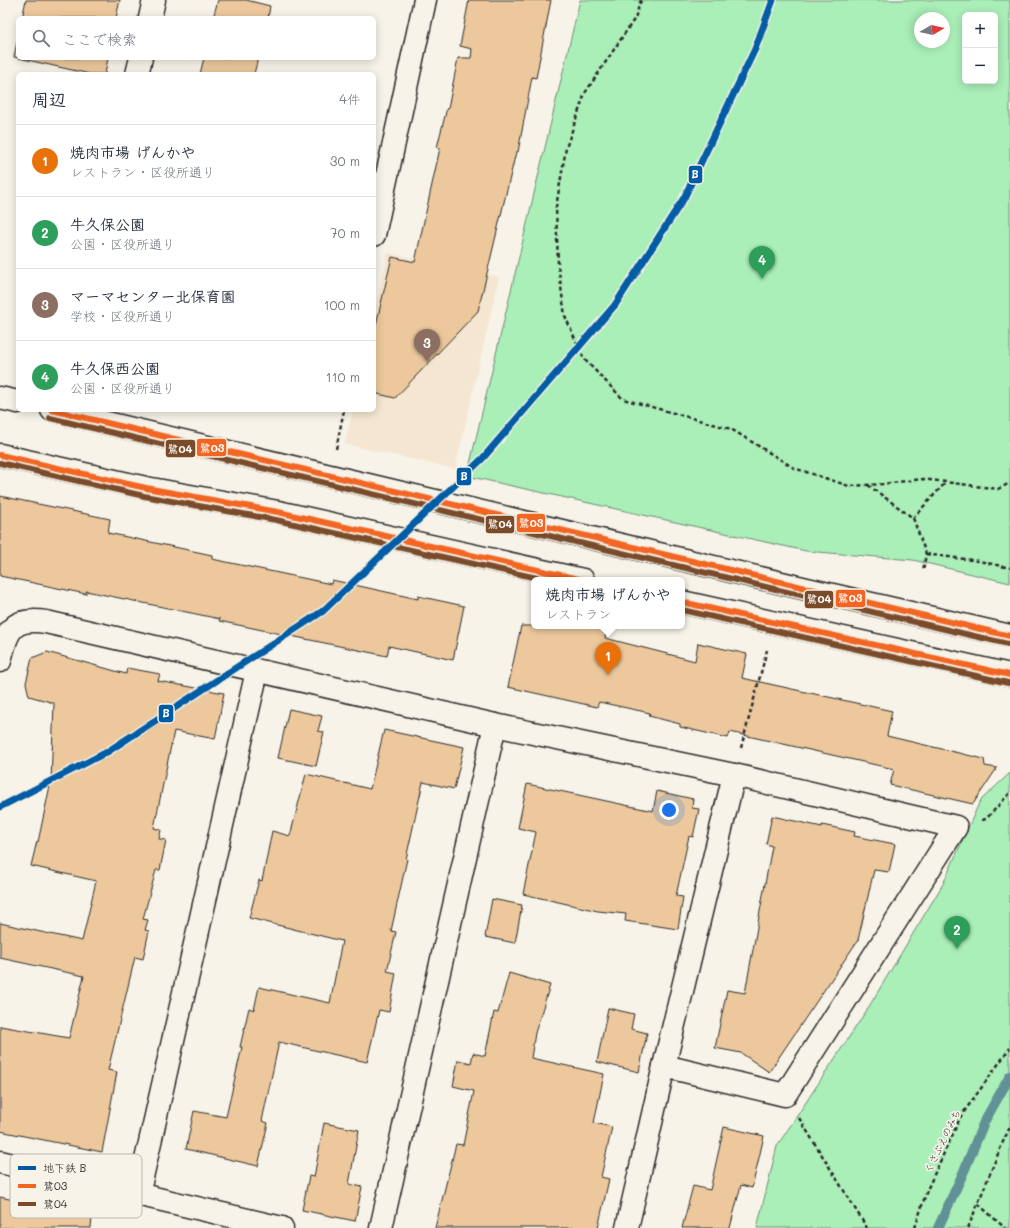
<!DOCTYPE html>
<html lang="ja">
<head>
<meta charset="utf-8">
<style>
	body { margin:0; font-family:Mali,"Klee One",sans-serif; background:#f2f2f3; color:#1f2937 }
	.controls { position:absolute; right:12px; top:12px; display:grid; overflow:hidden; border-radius:6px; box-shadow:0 2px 10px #0003 }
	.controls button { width:36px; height:36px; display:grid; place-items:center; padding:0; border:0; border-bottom:1px solid #e0e1e3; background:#fff; color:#1f2937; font:20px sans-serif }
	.compass { position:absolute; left:914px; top:12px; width:36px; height:36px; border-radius:50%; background:#fff; box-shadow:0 2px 10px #0003; rotate:81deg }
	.you { position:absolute; left:669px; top:810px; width:14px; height:14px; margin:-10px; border:3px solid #fff; border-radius:50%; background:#1a73e8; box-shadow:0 0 0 6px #1a73e833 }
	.badge { display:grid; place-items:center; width:26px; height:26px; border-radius:50%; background:#c8321e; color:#fff; font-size:13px; font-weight:700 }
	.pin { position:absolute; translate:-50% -33px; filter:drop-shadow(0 1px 2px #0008) }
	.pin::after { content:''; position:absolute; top:21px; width:14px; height:12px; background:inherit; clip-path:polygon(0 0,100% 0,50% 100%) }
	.popup { position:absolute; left:531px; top:577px; width:154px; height:52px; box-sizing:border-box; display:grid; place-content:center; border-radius:6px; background:#fff; filter:drop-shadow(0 1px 3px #0005); font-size:13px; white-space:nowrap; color:#747a83 }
	.popup b { font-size:15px; color:#1f2937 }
	.popup::after { content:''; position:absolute; left:50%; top:100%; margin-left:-8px; border:8px solid transparent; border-top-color:#fff }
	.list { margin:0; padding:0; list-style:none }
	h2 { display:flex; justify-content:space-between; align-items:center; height:52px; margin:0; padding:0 16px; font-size:17px }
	h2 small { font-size:13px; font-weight:400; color:#747a83 }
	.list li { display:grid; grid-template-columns:26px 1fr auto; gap:12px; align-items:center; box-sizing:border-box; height:72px; padding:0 16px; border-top:1px solid #e0e1e3 }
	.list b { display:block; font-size:15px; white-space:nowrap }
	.list p { margin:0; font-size:13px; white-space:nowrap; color:#747a83 }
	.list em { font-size:13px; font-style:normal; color:#747a83 }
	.icon { flex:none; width:22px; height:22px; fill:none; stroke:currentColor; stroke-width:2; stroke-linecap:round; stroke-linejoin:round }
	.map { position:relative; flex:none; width:1010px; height:1228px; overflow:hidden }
	.search { position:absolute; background:#fff; box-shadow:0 2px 10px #0003; left:16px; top:16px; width:360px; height:44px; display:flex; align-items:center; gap:10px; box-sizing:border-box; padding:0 14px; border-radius:6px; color:#747a83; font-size:15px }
	.panel { position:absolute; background:#fff; box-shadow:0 2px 10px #0003; left:16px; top:72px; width:360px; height:340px; border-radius:6px }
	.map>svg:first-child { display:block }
	.built { fill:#f4e6d1 }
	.green { fill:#aaeeb8; stroke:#6a8c72; fill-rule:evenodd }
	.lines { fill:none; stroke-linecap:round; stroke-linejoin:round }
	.stream { stroke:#609196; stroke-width:10 }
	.building { fill:#ecc89c; stroke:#2b2b2b }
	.minor-casing { stroke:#2b2b2b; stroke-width:25 }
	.path { stroke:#2b2b2b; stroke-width:2.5; stroke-dasharray:4 3; stroke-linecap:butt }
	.minor { stroke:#f7f3e8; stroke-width:22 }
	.bus-1-casing { stroke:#f7f3e8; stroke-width:9 }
	.bus-2-casing { stroke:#f7f3e8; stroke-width:9 }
	.bus-1 { stroke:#f26522; stroke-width:6 }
	.bus-2 { stroke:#7a4b2a; stroke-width:6 }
	.metro-1-casing { stroke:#f7f3e8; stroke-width:10 }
	.metro-1 { stroke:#005ba5; stroke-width:7 }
	.labels { text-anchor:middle; stroke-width:3.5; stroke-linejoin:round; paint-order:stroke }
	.street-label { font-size:10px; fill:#2b2b2b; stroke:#f7f3e8 }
	.key { fill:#f7f3e8; stroke:#bab7af; stroke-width:1 }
	.key-label { font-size:11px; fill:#2b2b2b }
	.line-badge { stroke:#f7f3e8; stroke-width:1.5 }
	.badge-label { font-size:11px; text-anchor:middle; font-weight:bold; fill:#fff }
</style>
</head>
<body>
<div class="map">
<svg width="1010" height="1228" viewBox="0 0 1010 1228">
	<rect width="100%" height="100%" fill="#f7f3e8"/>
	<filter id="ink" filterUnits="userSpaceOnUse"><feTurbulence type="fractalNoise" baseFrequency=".025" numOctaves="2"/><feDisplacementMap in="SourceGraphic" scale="8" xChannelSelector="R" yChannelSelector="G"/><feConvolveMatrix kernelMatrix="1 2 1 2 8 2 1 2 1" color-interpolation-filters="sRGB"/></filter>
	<g filter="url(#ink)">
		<path class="built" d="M388,253L499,277L455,469L345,444L353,410H374V314Z"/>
		<g class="green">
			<path d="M580,0H1010V583L913,560L806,551L467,476ZM965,15H995V81H965ZM920,18H944V42H920Z"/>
			<path d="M1010,773V1228H757L777,1146L865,1013L943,884L980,801Z"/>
		</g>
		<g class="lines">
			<path class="stream" d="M938,1228L964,1171L984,1122L1010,1076"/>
		</g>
		<g class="building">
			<path d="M26,0H120L116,18H22Z"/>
			<path d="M218,0H246L270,6L268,18H213Z"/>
			<path d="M469,0H551L536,78L532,77L518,152H516L478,311L395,398L374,393V333L392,257L415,262L440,148L437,147L447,108L448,109L458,58H471L472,49L460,46Z"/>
			<path d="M18,37V58H108L105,74H90L14,57Z"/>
			<path d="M204,58H258L254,74H200Z"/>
			<path d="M0,496L110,519L108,533L212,555V559L331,584L332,580L418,599V596L464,606L453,660L389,646L387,656L219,621L220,619L86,591V594L0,576Z"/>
			<path d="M521,626H607L605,638L695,661L698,643L747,654L742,678L892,711L887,736L984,759L985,766L997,768L973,804L890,785L894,769L730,732L728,738L680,727V724L649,716L650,713L599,702L597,707L508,687Z"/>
			<path d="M47,652L126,674L127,668L160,674L158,681L224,693L215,739L174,731L154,828L161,830L159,839L166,840L160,870H156L143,919L148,920L145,930L149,931L143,959L135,957L108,1070L117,1072L102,1152L0,1131V1026L69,1038L84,976L0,958V923L82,941L96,881L31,866L37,841L38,842L51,781L54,703L29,696L26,683L32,658Z"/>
			<path d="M289,709L322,716L318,731L324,732L316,766L278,758Z"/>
			<path d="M384,730L464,747L454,789L423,782L406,859H407L391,931L396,932L387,971L396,973L389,1012L379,1010L367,1062L279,1042L262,1121L268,1123L258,1166L186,1149L194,1111L226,1117L242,1047H240L249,1008L254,1010L259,987L330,1003L342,941L249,918L259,880L262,881L272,831L290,836L306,774L370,789Z"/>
			<path d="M527,784L653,811L657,791L693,799L692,808L699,809L693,837L689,836L676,896L683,897L678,929L625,921L626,914L598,911L523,894L536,832L518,828Z"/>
			<path d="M772,816L822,827V825L855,832L854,836L895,844L889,872L874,870L858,940L769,1072L741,1053L715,1048L727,990L745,993L772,846L766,844Z"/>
			<path d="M492,899L522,905L515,943L485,937Z"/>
			<path d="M509,973L550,985L535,1033L531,1058L604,1074L594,1123L612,1127L601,1177L609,1179L598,1228H435L456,1144L463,1145L474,1091L453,1086L458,1060L471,1063L473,1053L485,1056L494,1012L498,1013Z"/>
			<path d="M608,1008L634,1014L631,1029L647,1033L639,1072L597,1062Z"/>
			<path d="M324,1123L359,1130L349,1184L362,1187L355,1221L302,1210L309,1176L314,1177Z"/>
			<path d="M724,1127L764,1136L752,1188L741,1185L730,1228H682L693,1186L710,1190Z"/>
			<path d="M0,1197L92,1217L91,1228H0Z"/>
		</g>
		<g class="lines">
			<defs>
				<g id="minor">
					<path d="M150,18L154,0"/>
					<path d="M137,74L141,58"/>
					<path d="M374,235L425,0"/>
					<path d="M0,398L18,402"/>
					<path d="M52,410L811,590L1010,636"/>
					<path d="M0,455L146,488L278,512L583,580"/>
					<path d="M682,602L1010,675"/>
					<path d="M0,661C7,631 11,617 46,622L495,725L734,775L664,1066L627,1228"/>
					<path d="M664,1066L785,1095L956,827L734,775"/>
					<path d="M0,1162L282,1228"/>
					<path d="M138,1195L257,671"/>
					<path d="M381,1228L495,725"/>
				</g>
			</defs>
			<use href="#minor" class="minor-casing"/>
			<g class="path">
				<path d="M641,0L635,18L585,93L566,148L556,207L558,265L565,316L584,359L623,399L731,429L794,468L849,486L883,484L923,479L998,489L1010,483"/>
				<path d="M336,449L344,410"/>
				<path d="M868,485L913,518L926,554L923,571"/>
				<path d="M913,518L946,482"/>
				<path d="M926,554L979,561L1010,568"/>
				<path d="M741,748L767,650"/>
				<path d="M982,820L986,819L1010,793"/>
				<path d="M799,1118L867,1228"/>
				<path d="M978,1204L1005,1228"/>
				<path d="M915,1228L927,1190L961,1116L1010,1048"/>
				<path d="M968,1228L1002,1144L1010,1127"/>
			</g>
			<use href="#minor" class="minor"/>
			<defs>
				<g id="bus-1">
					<path d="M52,410L1010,636"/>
					<path d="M0,455L146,488L278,512L583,580"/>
					<path d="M682,602L1010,675"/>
				</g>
				<g id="bus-2">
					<path d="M50,418L1008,644"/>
					<path d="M0,463L144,496L276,520L546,580"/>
					<path d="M682,610L1008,683"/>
				</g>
			</defs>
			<use href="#bus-1" class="bus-1-casing"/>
			<use href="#bus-2" class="bus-2-casing"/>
			<use href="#bus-1" class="bus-1"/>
			<use href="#bus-2" class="bus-2"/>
			<defs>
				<path id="metro-1" d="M0,807L107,752L323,611L483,458L615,305L684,198L755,49L773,0"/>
			</defs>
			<use href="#metro-1" class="metro-1-casing"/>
			<use href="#metro-1" class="metro-1"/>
		</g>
	</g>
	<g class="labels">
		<g class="street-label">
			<text transform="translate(942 1141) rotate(-64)" y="4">くさぶえのみち</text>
		</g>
	</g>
	<rect x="10" y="1154" width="132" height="64" rx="6" class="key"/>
	<rect x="18" y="1166" width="18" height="4" fill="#005ba5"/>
	<rect x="18" y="1184" width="18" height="4" fill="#f26522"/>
	<rect x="18" y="1202" width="18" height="4" fill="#7a4b2a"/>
	<g class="key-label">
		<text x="43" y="1172">地下鉄 B</text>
		<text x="43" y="1190">鷺03</text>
		<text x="43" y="1208">鷺04</text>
	</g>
	<g class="line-badge">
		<rect x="688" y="165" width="15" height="19" rx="4" fill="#005ba5"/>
		<rect x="196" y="438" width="31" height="19" rx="4" fill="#f26522"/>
		<rect x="165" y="439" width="31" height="19" rx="4" fill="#7a4b2a"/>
		<rect x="456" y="467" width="16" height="19" rx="4" fill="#005ba5"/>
		<rect x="516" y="513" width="30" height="20" rx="4" fill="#f26522"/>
		<rect x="485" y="515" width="30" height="19" rx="4" fill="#7a4b2a"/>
		<rect x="835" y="589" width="31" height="19" rx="4" fill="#f26522"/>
		<rect x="804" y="590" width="30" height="19" rx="4" fill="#7a4b2a"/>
		<rect x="158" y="704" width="16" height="19" rx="4" fill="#005ba5"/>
	</g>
	<g class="badge-label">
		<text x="695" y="178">B</text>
		<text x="212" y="452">鷺03</text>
		<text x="180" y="453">鷺04</text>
		<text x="464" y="480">B</text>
		<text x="531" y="527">鷺03</text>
		<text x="500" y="528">鷺04</text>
		<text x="850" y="602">鷺03</text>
		<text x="819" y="603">鷺04</text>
		<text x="166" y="717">B</text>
	</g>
</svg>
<div class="controls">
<button>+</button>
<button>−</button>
</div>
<svg class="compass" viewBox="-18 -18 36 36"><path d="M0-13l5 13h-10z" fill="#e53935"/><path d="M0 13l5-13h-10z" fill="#747a83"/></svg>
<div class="you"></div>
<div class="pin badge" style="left:608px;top:675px;background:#e8710a">1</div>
<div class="popup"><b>焼肉市場 げんかや</b>レストラン</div>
<div class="pin badge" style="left:957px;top:949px;background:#2e9e5b">2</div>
<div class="pin badge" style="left:427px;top:362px;background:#8d6e63">3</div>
<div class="pin badge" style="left:762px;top:279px;background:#2e9e5b">4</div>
<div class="search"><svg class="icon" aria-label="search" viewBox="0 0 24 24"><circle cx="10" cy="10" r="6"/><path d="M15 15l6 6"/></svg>ここで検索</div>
<section class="panel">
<h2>周辺<small>4件</small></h2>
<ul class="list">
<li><span class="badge" style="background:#e8710a">1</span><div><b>焼肉市場 げんかや</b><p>レストラン · 区役所通り</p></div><em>30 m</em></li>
<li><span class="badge" style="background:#2e9e5b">2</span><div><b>牛久保公園</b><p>公園 · 区役所通り</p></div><em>70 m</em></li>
<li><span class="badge" style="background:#8d6e63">3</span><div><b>マーマセンター北保育園</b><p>学校 · 区役所通り</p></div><em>100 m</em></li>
<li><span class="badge" style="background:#2e9e5b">4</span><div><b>牛久保西公園</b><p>公園 · 区役所通り</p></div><em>110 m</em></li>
</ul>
</section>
</div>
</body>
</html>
